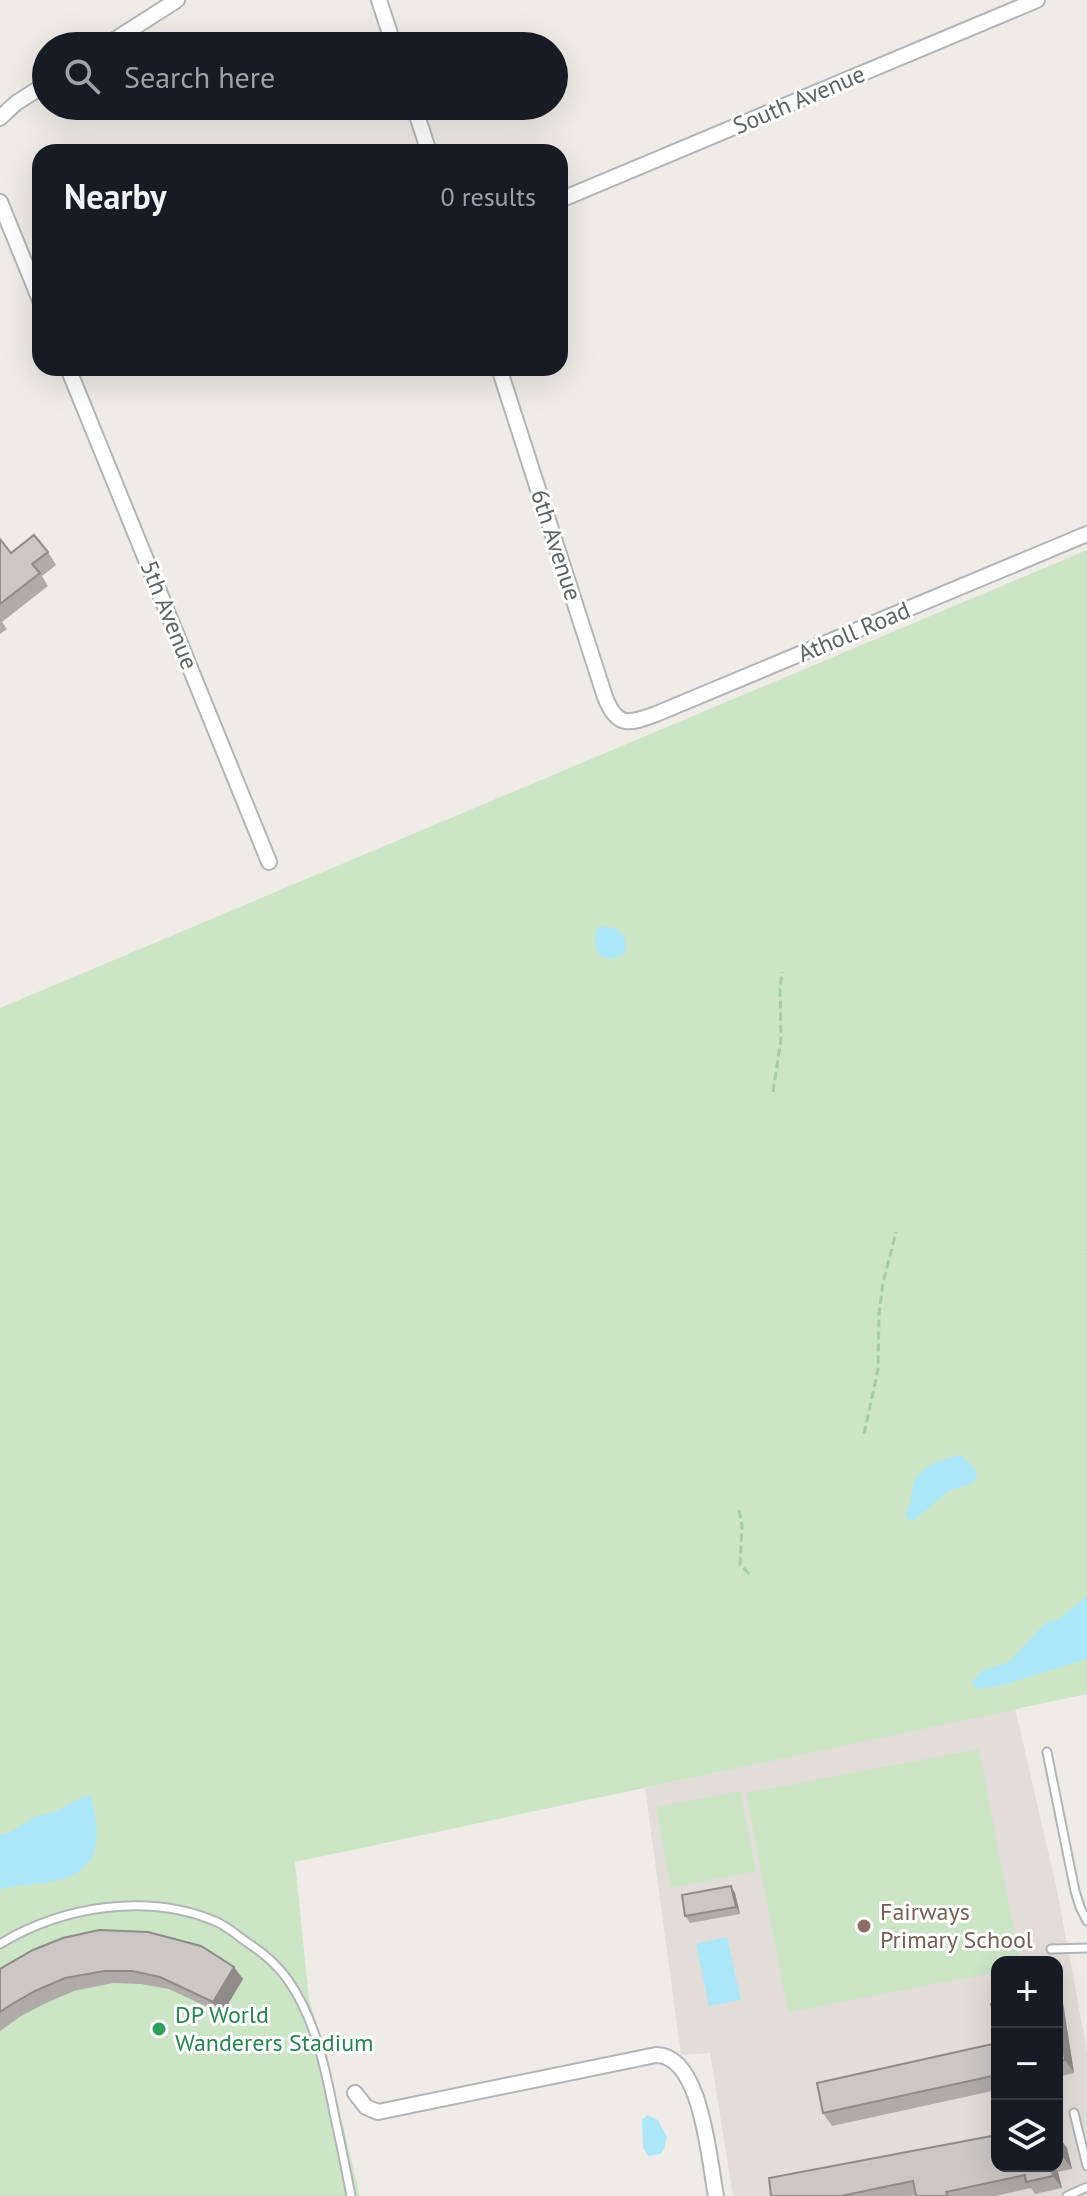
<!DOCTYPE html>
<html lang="en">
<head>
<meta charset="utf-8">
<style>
	body { margin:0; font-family:"PT Sans",sans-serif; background:#20242c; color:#f1f3f6 }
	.controls { position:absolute; right:24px; bottom:24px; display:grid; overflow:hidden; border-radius:16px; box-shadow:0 8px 32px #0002 }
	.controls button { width:72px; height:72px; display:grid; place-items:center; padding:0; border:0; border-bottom:2px solid #363941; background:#171b24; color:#f1f3f6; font:40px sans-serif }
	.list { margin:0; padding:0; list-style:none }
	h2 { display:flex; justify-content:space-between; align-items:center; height:104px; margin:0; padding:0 32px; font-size:34px }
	h2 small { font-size:26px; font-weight:400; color:#9ea1a6 }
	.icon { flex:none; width:44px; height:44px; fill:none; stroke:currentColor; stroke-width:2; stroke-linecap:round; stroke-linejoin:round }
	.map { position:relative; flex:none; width:1087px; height:2196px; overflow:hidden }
	.search { position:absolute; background:#171b24; box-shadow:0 8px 32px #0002; left:32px; top:32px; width:536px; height:88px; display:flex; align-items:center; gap:20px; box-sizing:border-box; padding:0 28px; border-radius:44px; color:#9ea1a6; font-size:30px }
	.panel { position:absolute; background:#171b24; box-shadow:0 8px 32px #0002; left:32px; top:144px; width:536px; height:232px; border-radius:24px }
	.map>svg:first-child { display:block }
	.education { fill:#e2ddd8; fill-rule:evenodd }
	.green { fill:#cbe5c5 }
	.water { fill:#ace6f9 }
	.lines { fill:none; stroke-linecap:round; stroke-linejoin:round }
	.lane-casing { stroke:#b2b5b8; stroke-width:11 }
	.street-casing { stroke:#b2b5b8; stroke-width:18 }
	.path { stroke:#a3cda6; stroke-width:3; stroke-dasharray:8 4; stroke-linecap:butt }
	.lane { stroke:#fff; stroke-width:7 }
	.street { stroke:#fff; stroke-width:14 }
	.wall { fill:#afaba9 }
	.shaded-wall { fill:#8e8b89 }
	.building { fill:#cbc7c4; stroke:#8e8b89; stroke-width:2 }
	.education-dot { fill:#8d6e63; stroke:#fff; stroke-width:3 }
	.leisure-dot { fill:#2e9e5b; stroke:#fff; stroke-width:3 }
	.labels { text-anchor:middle; stroke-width:6; stroke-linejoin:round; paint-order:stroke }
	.street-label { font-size:24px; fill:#5e6366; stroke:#fff }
	.education-label { font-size:24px; fill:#785e54; stroke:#fff; text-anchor:start }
	.leisure-label { font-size:24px; fill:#27864d; stroke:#fff; text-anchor:start }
</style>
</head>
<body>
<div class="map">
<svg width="1087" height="2196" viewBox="0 0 1087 2196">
	<rect width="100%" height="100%" fill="#efece7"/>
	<path class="education" d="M1015,1708L1057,1890L1087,2051V2196H733L710,2053L681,2055L645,1788ZM997,1962H1057V2166H997Z"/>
	<g class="green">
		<path d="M1087,550V1694L295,1862L309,1999L327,2059L360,2196H0V1008Z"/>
		<path d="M979,1749L1020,1962H997V1972L788,2012L746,1793Z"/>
		<path d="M740,1791L756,1871L671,1888L656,1807Z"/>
	</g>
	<g class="water">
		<path d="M605,926L619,930L626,942L625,953C603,968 588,951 598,928Z"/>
		<path d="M961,1455L975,1469L977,1479L968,1485L948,1491L914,1520L908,1519L905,1515C906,1511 909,1507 910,1503C912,1497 912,1490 913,1484C919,1466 945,1458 961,1455Z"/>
		<path d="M1087,1596V1659L999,1686L977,1689L972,1682L982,1671L1009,1662L1045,1623L1060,1618Z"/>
		<path d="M90,1795C103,1838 101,1874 50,1882C34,1885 16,1884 0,1890V1835C16,1832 22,1823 35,1817C44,1813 53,1814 61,1809C70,1804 80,1797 90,1795Z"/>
		<path d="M727,1937L741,2000L709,2006L696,1944Z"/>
		<path d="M647,2115L658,2120L667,2137L664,2149L660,2154L648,2156L643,2147L642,2120Z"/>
	</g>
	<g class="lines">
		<defs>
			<g id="lane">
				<path d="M1047,1752L1075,1891L1080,1907L1087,1921"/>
				<path d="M0,1944C62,1906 149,1892 217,1922C228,1927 238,1936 248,1943C262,1952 278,1966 288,1980C316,2020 326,2071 335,2118C341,2144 346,2170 351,2196"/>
				<path d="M1051,1949L1087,1948"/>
				<path d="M1074,2113L1087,2166"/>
				<path d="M1067,2196L1087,2187"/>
			</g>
			<g id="street">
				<path d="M379,0L394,46"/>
				<path d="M105,46L177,0"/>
				<path d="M414,106L429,152"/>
				<path d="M0,118L16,103L46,84"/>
				<path d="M560,200L1037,0"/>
				<path d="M0,202L40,300"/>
				<path d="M68,368L269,862"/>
				<path d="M499,368L605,697C617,728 629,724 656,714L1087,534"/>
				<path d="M355,2093L366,2107L378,2112L656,2055C702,2055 709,2161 716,2196"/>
			</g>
		</defs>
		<use href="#lane" class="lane-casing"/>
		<use href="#street" class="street-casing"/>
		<g class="path">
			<path d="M773,1092L781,1039L780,989L782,972"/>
			<path d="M1087,1250V1249"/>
			<path d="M864,1434L878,1369L879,1314L883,1283L896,1232"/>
			<path d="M739,1510L742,1525L740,1565L752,1576"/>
		</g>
		<use href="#lane" class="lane"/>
		<use href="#street" class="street"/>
	</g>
	<g class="wall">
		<path d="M0,539L11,553L48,552L56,565L42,576L48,586L2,622L7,629L0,634Z"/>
		<path d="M735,1893L740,1914L690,1923L685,1916Z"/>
		<path d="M234,1967L243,1979L222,2014L169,1989L141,1984L113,1983L74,1991L44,2004L21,2016L0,2031V1969Z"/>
		<path d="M1057,1995L1063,2003L1074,2073L1057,2077Z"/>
		<path d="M997,2043V2090L832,2126L823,2113Z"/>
		<path d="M1057,2136L1067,2148L1072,2169L1058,2172L1062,2188L1035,2194L1031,2188L995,2196H916V2195L911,2196H771L997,2166H1057Z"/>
	</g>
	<g class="shaded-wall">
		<path d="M731,1886L735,1893L740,1914L736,1907Z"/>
		<path d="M234,1967L243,1979L222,2014L213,2002Z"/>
		<path d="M1057,1995L1063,2003L1074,2073L1065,2060L1057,2009Z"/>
		<path d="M1058,2136L1067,2148L1072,2169L1063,2157Z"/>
		<path d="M1051,2166H1054L1058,2172L1062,2188L1053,2176Z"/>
	</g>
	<g class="building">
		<path d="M34,535L48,552L32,564L40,573L0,604V539L11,553Z"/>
		<path d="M731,1886L736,1907L685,1916L682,1895Z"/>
		<path d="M99,1930L148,1932L201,1946L234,1967L213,2002L160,1977L132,1971H104L65,1978L35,1991L12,2004L0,2012V1969L33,1950L63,1938Z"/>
		<path d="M997,2002V2031L991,2004Z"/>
		<path d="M1057,2009L1065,2060L1057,2062Z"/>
		<path d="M997,2043V2075L823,2113L817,2083Z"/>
		<path d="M997,2135V2166H1051L1053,2176L1026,2182L1025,2175L946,2192L947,2196H916L913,2181L841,2196H771L769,2178Z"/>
		<path d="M1057,2136L1063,2157L1057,2158Z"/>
	</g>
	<circle class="education-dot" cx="864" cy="1926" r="8"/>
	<circle class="leisure-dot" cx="159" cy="2029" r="8"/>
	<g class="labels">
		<g class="street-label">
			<text transform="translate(799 100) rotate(-23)" y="8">South Avenue</text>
			<text transform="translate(556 545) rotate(72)" y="8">6th Avenue</text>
			<text transform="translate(169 615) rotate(68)" y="8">5th Avenue</text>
			<text transform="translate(854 632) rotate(-23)" y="8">Atholl Road</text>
		</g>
		<g class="education-label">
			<text x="880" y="1920">Fairways<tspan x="880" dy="28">Primary School</tspan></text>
		</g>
		<g class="leisure-label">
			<text x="175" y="2023">DP World<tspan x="175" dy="28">Wanderers Stadium</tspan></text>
		</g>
	</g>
</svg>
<div class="controls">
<button>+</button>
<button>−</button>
<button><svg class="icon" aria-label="layers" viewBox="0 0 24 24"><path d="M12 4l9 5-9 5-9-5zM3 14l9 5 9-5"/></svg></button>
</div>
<div class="search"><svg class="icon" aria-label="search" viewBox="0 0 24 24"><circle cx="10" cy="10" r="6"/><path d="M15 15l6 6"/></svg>Search here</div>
<section class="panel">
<h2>Nearby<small>0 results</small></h2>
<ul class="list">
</ul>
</section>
</div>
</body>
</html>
